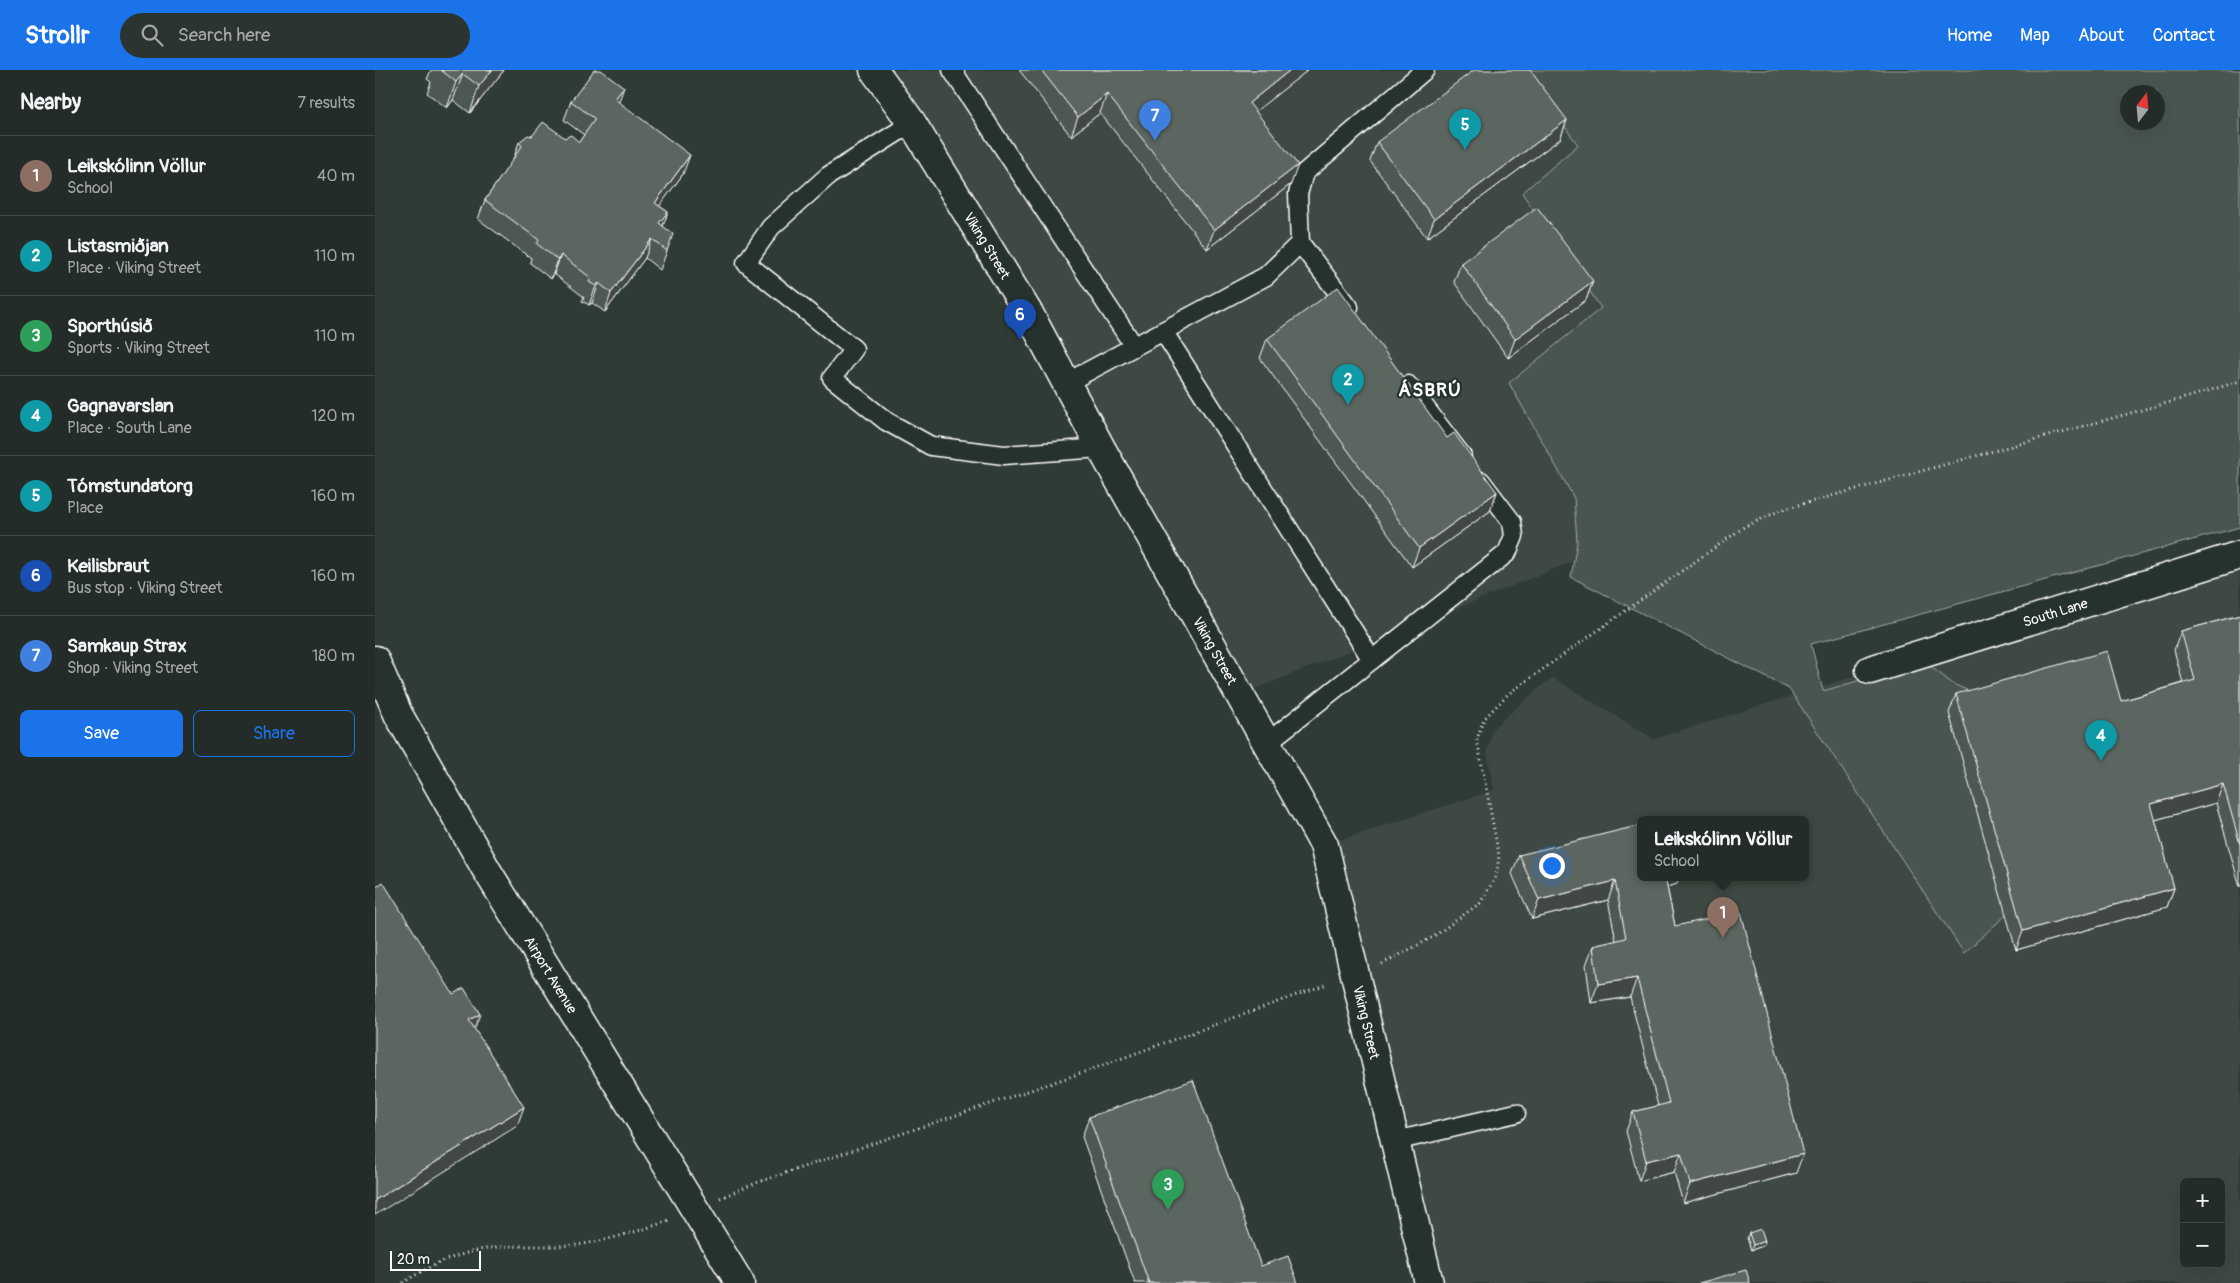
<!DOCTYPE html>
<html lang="en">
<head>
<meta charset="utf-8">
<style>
	body { margin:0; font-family:Pangolin,sans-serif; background:#2b3430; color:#f1f3f6 }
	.controls { position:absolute; right:15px; bottom:15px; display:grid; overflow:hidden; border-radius:8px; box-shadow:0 5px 20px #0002 }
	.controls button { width:45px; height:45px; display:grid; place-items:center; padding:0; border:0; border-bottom:1px solid #404845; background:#232c28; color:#f1f3f6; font:25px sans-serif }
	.compass { position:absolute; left:1745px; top:15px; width:45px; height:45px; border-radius:50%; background:#232c28; box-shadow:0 5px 20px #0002; rotate:16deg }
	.scale { position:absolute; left:15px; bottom:12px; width:91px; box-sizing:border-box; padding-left:5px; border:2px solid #fff; border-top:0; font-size:14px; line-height:18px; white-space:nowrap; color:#fff; -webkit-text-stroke:4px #26332d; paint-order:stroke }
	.you { position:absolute; left:1176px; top:795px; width:18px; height:18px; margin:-12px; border:4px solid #fff; border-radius:50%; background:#1a73e8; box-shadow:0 0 0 8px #1a73e833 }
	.badge { display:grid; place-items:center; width:32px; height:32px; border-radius:50%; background:#1a73e8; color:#fff; font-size:16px; font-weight:700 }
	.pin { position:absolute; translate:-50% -41px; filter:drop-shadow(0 1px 2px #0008) }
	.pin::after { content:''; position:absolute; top:26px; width:18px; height:15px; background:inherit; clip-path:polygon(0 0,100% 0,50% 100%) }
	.popup { position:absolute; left:1262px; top:746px; width:172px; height:65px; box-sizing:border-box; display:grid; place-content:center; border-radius:8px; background:#232c28; filter:drop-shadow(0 1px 4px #0005); font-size:16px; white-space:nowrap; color:#a3a7a8 }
	.popup b { font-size:19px; color:#f1f3f6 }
	.popup::after { content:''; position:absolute; left:50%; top:100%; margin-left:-10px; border:10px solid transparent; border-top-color:#232c28 }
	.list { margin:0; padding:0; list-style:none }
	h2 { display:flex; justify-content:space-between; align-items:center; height:65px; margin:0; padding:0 20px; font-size:21px }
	h2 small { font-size:16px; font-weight:400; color:#a3a7a8 }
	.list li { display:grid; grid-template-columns:32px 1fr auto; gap:15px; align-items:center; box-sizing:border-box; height:80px; padding:0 20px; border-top:1px solid #404845 }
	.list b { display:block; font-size:19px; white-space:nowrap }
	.list p { margin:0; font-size:16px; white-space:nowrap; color:#a3a7a8 }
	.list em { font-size:16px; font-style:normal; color:#a3a7a8 }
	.actions { display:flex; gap:10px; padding:15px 20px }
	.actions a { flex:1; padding:11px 0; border:1px solid #1a73e8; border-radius:8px; text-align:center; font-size:18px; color:#1a73e8 }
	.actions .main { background:#1a73e8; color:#fff }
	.icon { flex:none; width:28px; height:28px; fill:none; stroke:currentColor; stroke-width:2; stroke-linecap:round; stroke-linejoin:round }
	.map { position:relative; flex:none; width:1865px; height:1213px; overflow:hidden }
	header { display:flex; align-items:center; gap:30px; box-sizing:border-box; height:70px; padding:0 25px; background:#1a73e8; color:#fff }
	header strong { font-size:24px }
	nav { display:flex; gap:28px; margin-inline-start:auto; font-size:18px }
	.search { width:350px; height:45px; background:#2b3430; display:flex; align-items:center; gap:12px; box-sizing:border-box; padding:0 18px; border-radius:28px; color:#a3a7a8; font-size:19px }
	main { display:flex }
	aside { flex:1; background:#232c28 }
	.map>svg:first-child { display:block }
	.built { fill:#3c4842; fill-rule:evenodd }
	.green { fill:#4a544f; stroke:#a4aaa7; fill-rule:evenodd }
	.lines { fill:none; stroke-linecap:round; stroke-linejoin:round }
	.lane-casing { stroke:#fff; stroke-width:21 }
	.street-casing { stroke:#fff; stroke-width:31 }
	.path { stroke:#fff; stroke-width:3; stroke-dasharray:1 4; stroke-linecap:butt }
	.lane { stroke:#26332d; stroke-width:18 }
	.street { stroke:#26332d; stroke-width:28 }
	.wall { fill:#4e5853; stroke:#fff }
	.shaded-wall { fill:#404744; stroke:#fff }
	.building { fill:#5b6661; stroke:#fff }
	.labels { text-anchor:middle; stroke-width:4.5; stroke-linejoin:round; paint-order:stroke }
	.street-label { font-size:14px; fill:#fff; stroke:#26332d }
	.district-label { font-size:19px; font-weight:bold; letter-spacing:1px; fill:#fff; stroke:#26332d }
</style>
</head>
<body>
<header>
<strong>Strollr</strong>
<div class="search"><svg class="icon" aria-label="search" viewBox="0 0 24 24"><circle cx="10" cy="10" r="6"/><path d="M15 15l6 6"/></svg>Search here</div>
<nav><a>Home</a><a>Map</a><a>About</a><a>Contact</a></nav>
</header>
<main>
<aside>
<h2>Nearby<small>7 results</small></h2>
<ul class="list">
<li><span class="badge" style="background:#8d6e63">1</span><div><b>Leikskólinn Völlur</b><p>School</p></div><em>40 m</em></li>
<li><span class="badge" style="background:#0f9aa8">2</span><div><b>Listasmiðjan</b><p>Place · Viking Street</p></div><em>110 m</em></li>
<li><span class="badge" style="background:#2e9e5b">3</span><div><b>Sporthúsið</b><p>Sports · Viking Street</p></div><em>110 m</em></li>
<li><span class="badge" style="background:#0f9aa8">4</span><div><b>Gagnavarslan</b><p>Place · South Lane</p></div><em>120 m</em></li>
<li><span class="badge" style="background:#0f9aa8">5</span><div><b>Tómstundatorg</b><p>Place</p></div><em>160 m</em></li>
<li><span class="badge" style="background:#1a4fb4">6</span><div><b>Keilisbraut</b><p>Bus stop · Viking Street</p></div><em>160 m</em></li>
<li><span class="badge" style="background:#3f7fe0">7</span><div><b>Samkaup Strax</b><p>Shop · Viking Street</p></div><em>180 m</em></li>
</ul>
<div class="actions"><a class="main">Save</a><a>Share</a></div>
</aside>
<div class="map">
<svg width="1865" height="1213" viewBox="0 0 1865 1213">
	<rect width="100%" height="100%" fill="#2f3b35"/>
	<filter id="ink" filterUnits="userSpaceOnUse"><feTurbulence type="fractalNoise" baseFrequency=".02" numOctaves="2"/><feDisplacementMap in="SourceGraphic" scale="10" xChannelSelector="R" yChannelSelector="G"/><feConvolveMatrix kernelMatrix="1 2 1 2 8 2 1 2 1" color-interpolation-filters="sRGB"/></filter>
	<g filter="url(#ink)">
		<g class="built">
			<path d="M505,0H1168L1429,399L880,619L726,378Z"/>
			<path d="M1865,485V1213H1054L949,775L1119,720L1112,683L1117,659L1177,607L1279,669ZM1266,749H1430V807H1266ZM1809,1112H1846V1194H1809Z"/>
		</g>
		<path class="green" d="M1149,0H1865V457L1436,574L1448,621L1541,594L1555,596L1578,614L1617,631L1631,845L1589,883L1414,619L1196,507L1202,472L1199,428L1134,313L1226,238L1147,123L1203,75ZM1752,22H1782V52H1752Z"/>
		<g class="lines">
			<defs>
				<g id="lane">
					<path d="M577,0L759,276"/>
					<path d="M537,53L453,106L396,157L371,193L479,279L457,308L511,351L556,376L629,385L726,378"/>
					<path d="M925,173L974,237"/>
					<path d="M788,261L997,590"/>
					<path d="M691,313L891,206L925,173L923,124L929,103L1050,0"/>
					<path d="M1033,315L1087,386"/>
					<path d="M893,672L1132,483L1139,466L1137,452L1106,411"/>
					<path d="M1020,1071L1141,1043"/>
				</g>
				<g id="street">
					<path id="s1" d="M499,0L537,53L656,247L726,378L949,775L1054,1213"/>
					<path id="s2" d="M0,590L23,644L111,799L365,1213"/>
					<path id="s3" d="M1495,600L1865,485"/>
				</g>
			</defs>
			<use href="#lane" class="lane-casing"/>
			<use href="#street" class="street-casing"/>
			<g class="path">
				<path d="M1007,894L1058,867L1105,833L1121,807L1124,786L1102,669L1109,649L1133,624L1369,457L1406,440L1817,326L1865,311"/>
				<path d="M345,1128L381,1113L709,1002L952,914"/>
				<path d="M28,1213C55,1194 91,1180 124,1177C150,1175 175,1177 201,1175C227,1172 270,1160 294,1150"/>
			</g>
			<use href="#lane" class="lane"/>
			<use href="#street" class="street"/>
		</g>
		<g class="wall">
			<path d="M56,0H129L95,43L78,30L72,38L52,23L56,12L52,9Z"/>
			<path d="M644,0H933L880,41L916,114L832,179L725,43L696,66Z"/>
			<path d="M196,31L244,32L308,104L284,136L293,142L288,156L292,181L285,200L270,188L230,242L217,233L214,235L207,231L209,227L179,204L176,209L155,193L156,188L103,149L110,130L138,90L144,72L157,66L190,68L204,72L209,65L189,50Z"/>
			<path d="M1192,50L1185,69L1052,168L995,91L1002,72Z"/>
			<path d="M1086,193L1218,211L1211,230L1133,288L1079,212Z"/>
			<path d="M892,269L1072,368L1122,422L1115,441L1037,497L885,288Z"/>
			<path d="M1865,545V817L1841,733L1780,750L1799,818L1792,837L1641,880L1574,643L1581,624L1746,631L1808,613L1799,580L1806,561Z"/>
			<path d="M1144,785L1302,814L1292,817L1300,856L1421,1103L1308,1133L1299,1102L1264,1111L1251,1061L1258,1042L1283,1036L1255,927L1216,933L1211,895L1218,876L1241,871L1233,830L1157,849L1137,804Z"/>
			<path d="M714,1047L886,1196L923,1213H760L707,1067Z"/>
			<path d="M1374,1163L1388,1176L1376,1180L1372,1168Z"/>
		</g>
		<g class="shaded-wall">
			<path d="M117,0H129L95,43L104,16Z"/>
			<path d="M915,0H933L867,52L874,33Z"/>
			<path d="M88,4L78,30L72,38L81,12Z"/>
			<path d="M249,17L242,37L240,29Z"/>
			<path d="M732,24L725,43L696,66L703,47Z"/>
			<path d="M1192,50L1185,69L1052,168L1059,149Z"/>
			<path d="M315,85L308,104L273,152L280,133Z"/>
			<path d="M923,95L916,114L832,179L839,160Z"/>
			<path d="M293,142L286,161L284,153Z"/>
			<path d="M277,169L270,188L230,242L236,223Z"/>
			<path d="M186,185L179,204L176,209L183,190Z"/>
			<path d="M1218,211L1211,230L1133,288L1140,269Z"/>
			<path d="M224,213L217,233L214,235L221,216Z"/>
			<path d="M1122,422L1115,441L1037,497L1044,478Z"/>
			<path d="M1848,714L1841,733L1769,753L1776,734Z"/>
			<path d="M1286,807H1305L1302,814L1281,820Z"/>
			<path d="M1240,811L1233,830L1157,849L1164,830Z"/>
			<path d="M1799,818L1792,837L1641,880L1648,861Z"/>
			<path d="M1262,908L1255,927L1216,933L1223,914Z"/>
			<path d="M105,944L98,963L94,950Z"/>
			<path d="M149,1037L142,1056L0,1145V1130Z"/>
			<path d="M1306,1083L1299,1102L1264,1111L1271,1091Z"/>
			<path d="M1428,1084L1421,1103L1308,1133L1315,1114Z"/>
			<path d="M1390,1171L1388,1176L1376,1180L1378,1175Z"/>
		</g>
		<g class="building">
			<path d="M66,0H117L104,16L88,4L81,12Z"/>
			<path d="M219,0H226L249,17L240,29L315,85L280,133L293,142L284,153L298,164L292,181L277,169L236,223L224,213L221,216L214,212L216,208L186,185L183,190L162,174L164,170L110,130L147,76L144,72L153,65L157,66L168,52L190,68L196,65L204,72L220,49L196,31Z"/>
			<path d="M666,0H915L874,33L923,95L839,160L732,24L703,47Z"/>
			<path d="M1099,0H1155L1192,50L1059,149L1002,72Z"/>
			<path d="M1162,137L1218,211L1140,269L1086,193Z"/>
			<path d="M963,217L1072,368L1079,363L1122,422L1044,478L892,269Z"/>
			<path d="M1865,545V774L1848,714L1776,734L1799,818L1648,861L1581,624L1732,581L1746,631L1820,610L1806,561Z"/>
			<path d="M1300,747L1301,749H1291Z"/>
			<path d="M1266,755V807H1290L1300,856L1366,842L1428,1084L1315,1114L1306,1083L1271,1091L1258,1042L1294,1033L1262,908L1223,914L1218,876L1251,868L1240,811L1164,830L1144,785Z"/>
			<path d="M8,812L78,924L89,918L105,944L94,950L149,1037L0,1130V818Z"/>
			<path d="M818,1010L886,1196L913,1186L923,1213H774L714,1047Z"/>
			<path d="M1386,1159L1390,1171L1378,1175L1374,1163Z"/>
			<path d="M1371,1200L1375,1213H1324Z"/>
		</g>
	</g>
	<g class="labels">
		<g class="street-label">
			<text dy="5" stroke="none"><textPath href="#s1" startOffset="209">Viking Street</textPath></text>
			<text dy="5" stroke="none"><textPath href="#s3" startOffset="194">South Lane</textPath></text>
			<text dy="5" stroke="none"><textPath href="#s1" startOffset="674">Viking Street</textPath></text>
			<text dy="5" stroke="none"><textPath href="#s2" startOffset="361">Airport Avenue</textPath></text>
			<text dy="5" stroke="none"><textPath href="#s1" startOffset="1079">Viking Street</textPath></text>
		</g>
		<g class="district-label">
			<text x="1055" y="326">ÁSBRÚ</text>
		</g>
	</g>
</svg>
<div class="controls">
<button>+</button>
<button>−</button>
</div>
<svg class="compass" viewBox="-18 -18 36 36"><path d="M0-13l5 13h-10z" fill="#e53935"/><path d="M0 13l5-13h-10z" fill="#a3a7a8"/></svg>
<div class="scale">20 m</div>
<div class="you"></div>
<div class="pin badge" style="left:1348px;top:868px;background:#8d6e63">1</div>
<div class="popup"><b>Leikskólinn Völlur</b>School</div>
<div class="pin badge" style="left:973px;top:335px;background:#0f9aa8">2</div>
<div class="pin badge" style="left:793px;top:1140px;background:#2e9e5b">3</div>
<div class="pin badge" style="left:1726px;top:691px;background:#0f9aa8">4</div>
<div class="pin badge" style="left:1090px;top:80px;background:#0f9aa8">5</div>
<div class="pin badge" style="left:645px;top:270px;background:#1a4fb4">6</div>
<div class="pin badge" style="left:780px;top:71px;background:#3f7fe0">7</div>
</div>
</main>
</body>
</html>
